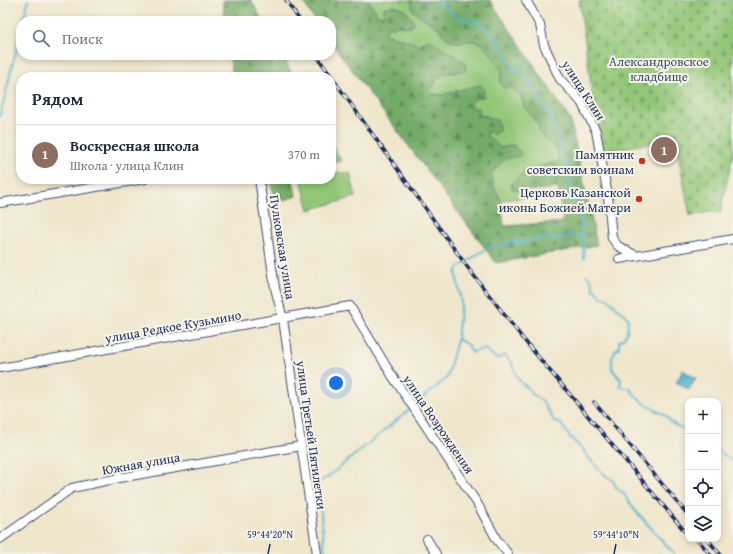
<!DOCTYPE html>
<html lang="ru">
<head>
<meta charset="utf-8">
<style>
	body { margin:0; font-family:"Gentium Book Plus",serif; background:#f6f6f7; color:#1f2937 }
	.controls { position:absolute; right:12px; bottom:12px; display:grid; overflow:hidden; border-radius:8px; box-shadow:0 2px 6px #0003 }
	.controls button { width:36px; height:36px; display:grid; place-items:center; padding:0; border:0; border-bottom:1px solid #e0e1e3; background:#fff; color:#1f2937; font:20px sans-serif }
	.you { position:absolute; left:336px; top:383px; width:14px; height:14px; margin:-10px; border:3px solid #fff; border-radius:50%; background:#1a73e8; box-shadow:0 0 0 6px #1a73e833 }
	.badge { display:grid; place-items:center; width:26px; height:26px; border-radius:50%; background:#111827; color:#fff; font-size:13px; font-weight:700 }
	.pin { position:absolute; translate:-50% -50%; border:2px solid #fff; box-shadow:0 1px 4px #0006 }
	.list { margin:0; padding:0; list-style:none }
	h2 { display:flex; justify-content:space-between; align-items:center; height:52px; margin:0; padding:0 16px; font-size:17px }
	h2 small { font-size:13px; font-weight:400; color:#747a83 }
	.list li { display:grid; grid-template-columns:26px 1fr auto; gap:12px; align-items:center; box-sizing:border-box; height:60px; padding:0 16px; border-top:1px solid #e0e1e3 }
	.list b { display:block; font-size:15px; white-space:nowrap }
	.list p { margin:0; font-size:13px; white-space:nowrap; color:#747a83 }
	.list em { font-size:13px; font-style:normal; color:#747a83 }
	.icon { flex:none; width:22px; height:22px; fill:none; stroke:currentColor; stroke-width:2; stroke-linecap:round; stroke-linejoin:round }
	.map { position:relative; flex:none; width:733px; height:554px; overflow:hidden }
	.search { position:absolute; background:#fff; box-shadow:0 2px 6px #0003; left:16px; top:16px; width:320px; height:44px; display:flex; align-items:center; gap:10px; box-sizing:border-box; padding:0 14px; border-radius:16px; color:#747a83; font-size:15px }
	.panel { position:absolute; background:#fff; box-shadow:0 2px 6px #0003; left:16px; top:72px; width:320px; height:112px; border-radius:16px }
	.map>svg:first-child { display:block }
	.green { fill:#92c677; stroke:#567a6a }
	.forest { fill:url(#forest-firs); stroke:#486d63 }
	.cemetery { fill:url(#cemetery-stones); stroke:#567a6a }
	.water { fill:url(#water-waves); stroke:#347095 }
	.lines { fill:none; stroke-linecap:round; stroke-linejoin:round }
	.stream { stroke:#4db0cc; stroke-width:2 }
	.street-casing { stroke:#3b4a6e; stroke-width:10 }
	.street { stroke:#fff; stroke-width:8 }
	.rail-casing { stroke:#1b2f5e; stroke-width:3.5 }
	.rail { stroke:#f7f3e8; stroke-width:2; stroke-dasharray:6; stroke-linecap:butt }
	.ticks { fill:none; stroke:#1b2f5e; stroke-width:1.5 }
	.poi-dot { fill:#c8321e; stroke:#f7f3e8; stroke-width:1.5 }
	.labels { text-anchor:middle; stroke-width:4; stroke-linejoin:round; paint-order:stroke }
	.park-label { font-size:13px; fill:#395564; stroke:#f7f3e8 }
	.street-label { font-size:13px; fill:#1b2f5e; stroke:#f7f3e8 }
	.poi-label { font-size:13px; fill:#1b2f5e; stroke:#f7f3e8; text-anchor:end }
	.ticks-label { font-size:10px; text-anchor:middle; fill:#1b2f5e; stroke:#f7f3e8; stroke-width:4; stroke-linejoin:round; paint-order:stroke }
</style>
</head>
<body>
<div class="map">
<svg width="733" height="554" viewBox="0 0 733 554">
	<defs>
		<pattern id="forest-firs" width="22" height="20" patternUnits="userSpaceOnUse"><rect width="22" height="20" fill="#75ab68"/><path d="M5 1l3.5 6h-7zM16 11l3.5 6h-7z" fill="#5f8c59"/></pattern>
		<pattern id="cemetery-stones" width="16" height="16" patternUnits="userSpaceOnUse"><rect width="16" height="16" fill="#92c677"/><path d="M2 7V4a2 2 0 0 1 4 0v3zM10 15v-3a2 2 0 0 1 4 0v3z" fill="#7daa69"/></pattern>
		<pattern id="water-waves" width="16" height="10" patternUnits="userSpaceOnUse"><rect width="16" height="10" fill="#4db0cc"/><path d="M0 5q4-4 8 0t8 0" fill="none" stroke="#3f90a9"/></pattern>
	</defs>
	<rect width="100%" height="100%" fill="#f7f3e8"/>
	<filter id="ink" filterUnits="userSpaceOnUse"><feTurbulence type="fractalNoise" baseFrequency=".025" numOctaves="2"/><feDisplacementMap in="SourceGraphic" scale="8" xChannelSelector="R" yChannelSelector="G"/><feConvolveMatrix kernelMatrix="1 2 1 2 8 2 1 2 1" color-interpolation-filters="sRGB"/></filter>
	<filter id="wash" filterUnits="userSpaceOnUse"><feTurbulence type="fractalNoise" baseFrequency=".012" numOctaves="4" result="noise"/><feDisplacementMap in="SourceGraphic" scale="16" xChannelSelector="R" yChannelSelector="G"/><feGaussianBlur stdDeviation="0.9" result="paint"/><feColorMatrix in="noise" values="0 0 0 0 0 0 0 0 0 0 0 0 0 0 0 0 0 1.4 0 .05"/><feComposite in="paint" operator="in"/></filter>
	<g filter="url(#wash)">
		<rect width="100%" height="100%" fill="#efe6cc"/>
		<g class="green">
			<path d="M368,0H412L420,17C428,19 430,25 439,28C452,52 464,36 480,43C489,47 497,63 502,71L500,81L502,86L515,91L521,97L525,108L539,126V133L557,150L559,162C539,163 527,176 512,189L525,191V198L501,200L494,187L491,174L504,159L518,156L506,146L501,148L486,135L489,131L499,132V127L488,116L479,115L476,108L470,105L474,99L483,97L484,90L480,85L441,95L431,93C434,78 440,73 456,73L418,44L384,34L388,26L411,27L414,22L404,9L379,16Z"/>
			<path d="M331,172L350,173L356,197L309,210L301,179H331Z"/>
		</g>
		<g class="forest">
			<path d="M222,0H251L263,21H225Z"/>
			<path d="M302,0H368L379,16H384V8C399,2 406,11 414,22L411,27L388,26L385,34L418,44L431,40L466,63V71L445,73L434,82L431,93L441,95L480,85L484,90L483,97L474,99L470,105L472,108L479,109L480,115L497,120L500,129L494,135L489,131L486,135L501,148L511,145L515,146L521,154L520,156L504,159L491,174L494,187L501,200L504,226L563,222L558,188L525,191L512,189L511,184L528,168L533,170L551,163L559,162L557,150L539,133V126L525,108L521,97L515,91L502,86L500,81L502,71C496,63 491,52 483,45C470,33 453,54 439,28C433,25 431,24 426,19C418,12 413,17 411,1L490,0L570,119L597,245L496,263L331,42V21H315Z"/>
			<path d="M229,55H270L272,58L283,57L294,77H233Z"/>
			<path d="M331,142L342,161L331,163Z"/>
			<path d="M269,179H293L296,196L277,203Z"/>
		</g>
		<path class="cemetery" d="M579,0H733V155L720,213L710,212L690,216L679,158L677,135L675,136V139L606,151L603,146L598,123L594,120L591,112L592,91Z"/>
		<path class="water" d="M683,370L696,378L689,390L676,382Z"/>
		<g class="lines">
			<g class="stream">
				<path d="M437,0L458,18L476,22L489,29L505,52L509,62L530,82L555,128L563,153"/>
				<path d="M23,21L28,0"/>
				<path d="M0,116L21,30"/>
				<path d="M564,158L573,200L581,212L584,258"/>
				<path d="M582,236H569L557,239L546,237L518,243L510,241L505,246L489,247L459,267L456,272L461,303L457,339L468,345L472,353L475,351L485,349L497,359L504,355C513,360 514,371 518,379C521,384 527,386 530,390L531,393L543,402L554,421L561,424L570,437L585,452L586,455L606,476L613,480L615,486L624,494L634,509L674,554"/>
				<path d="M587,275L591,279L594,289L602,297L607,298L628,318C627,328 629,336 619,341V349H616L612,359V369L621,380L620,386L623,388H630C638,402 651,408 665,415C668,417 669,419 671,422C675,426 683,429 688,430"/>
				<path d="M418,402L447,378L457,340"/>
				<path d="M718,450L730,460L733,459"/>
				<path d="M325,554L318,482L328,477L409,410"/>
			</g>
		</g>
	</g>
	<g filter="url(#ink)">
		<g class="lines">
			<defs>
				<g id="street">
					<path d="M526,0L540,25L544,45L560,79L581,102L596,131L608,196L612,238L618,246L637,256"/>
					<path d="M259,179L275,288L283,319L317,554"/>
					<path d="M0,203L145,179"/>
					<path d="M619,259L733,239"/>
					<path d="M0,368L350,306L391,374L477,503L497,540L508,554"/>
					<path d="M0,539L72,488L119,478L301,446"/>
					<path d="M427,539L436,554"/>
				</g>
			</defs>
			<use href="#street" class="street-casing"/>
			<use href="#street" class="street"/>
			<defs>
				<g id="rail">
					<path d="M286,0L300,21"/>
					<path d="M316,55L468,268L524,340L688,535"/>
					<path d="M594,402L688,515"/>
					<path d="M697,539L710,554"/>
					<path d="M707,539L720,554"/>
				</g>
			</defs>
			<use href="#rail" class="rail-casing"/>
			<use href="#rail" class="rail"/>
		</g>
	</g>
	<path class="ticks" d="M268,554L270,544M614,554L616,544"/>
	<g class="poi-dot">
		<circle cx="642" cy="161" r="4"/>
		<circle cx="639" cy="199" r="4"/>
	</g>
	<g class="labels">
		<g class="park-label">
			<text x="659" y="66">Александровское<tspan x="659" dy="15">кладбище</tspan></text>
		</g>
		<g class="street-label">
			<text transform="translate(584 90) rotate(57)" y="5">улица Клин</text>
			<text transform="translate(283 247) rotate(81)" y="5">Пулковская улица</text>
			<text transform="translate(173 326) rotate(-10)" y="5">улица Редкое Кузьмино</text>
			<text transform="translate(439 424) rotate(56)" y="5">улица Возрождения</text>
			<text transform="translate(312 435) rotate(82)" y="5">улица Третьей Пятилетки</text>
			<text transform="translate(141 463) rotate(-10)" y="5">Южная улица</text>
		</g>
		<g class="poi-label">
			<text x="634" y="159">Памятник<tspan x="634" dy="15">советским воинам</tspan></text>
			<text x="631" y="197">Церковь Казанской<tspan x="631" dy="15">иконы Божией Матери</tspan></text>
		</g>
	</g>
	<g class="ticks-label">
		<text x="270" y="538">59°44'20"N</text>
		<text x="616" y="538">59°44'10"N</text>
	</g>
</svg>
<div class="controls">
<button>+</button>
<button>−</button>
<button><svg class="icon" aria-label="locate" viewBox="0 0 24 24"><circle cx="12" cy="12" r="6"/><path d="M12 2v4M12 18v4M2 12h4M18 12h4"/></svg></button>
<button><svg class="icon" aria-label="layers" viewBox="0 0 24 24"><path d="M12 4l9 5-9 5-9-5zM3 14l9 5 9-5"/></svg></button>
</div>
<div class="you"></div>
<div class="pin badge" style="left:664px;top:150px;background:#8d6e63">1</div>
<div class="search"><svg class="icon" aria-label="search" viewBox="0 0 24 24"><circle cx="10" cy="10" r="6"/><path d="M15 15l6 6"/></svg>Поиск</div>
<section class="panel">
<h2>Рядом<small></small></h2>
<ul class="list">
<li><span class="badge" style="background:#8d6e63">1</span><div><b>Воскресная школа</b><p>Школа · улица Клин</p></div><em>370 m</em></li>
</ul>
</section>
</div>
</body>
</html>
